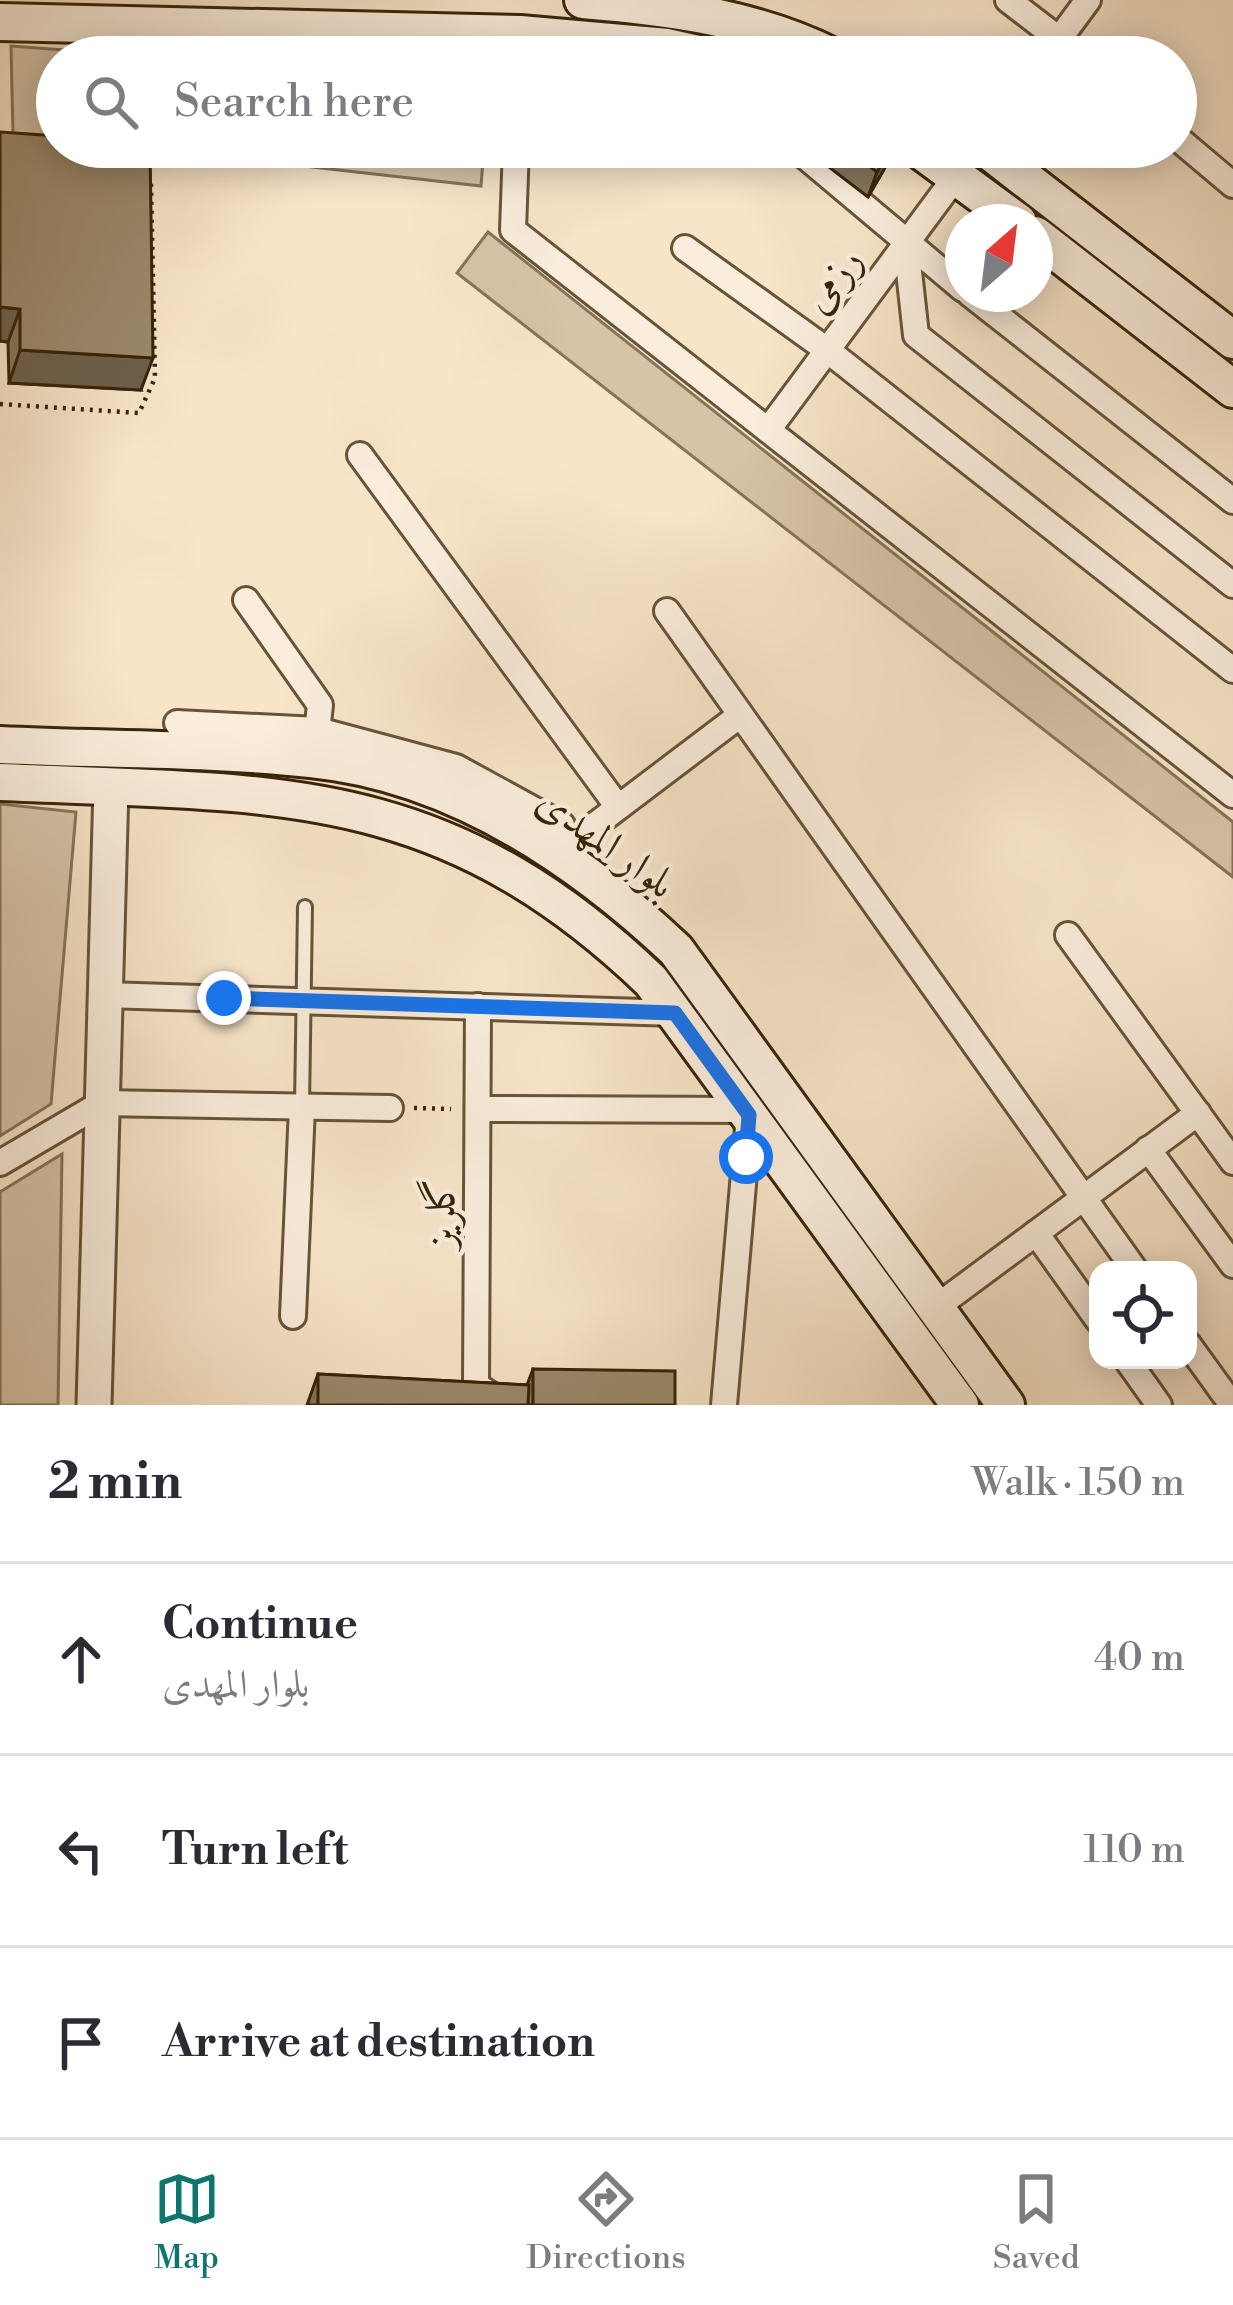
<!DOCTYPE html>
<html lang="en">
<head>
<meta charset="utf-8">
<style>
	body { margin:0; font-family:"Libre Bodoni",Amiri,serif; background:#f7f7f7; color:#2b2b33 }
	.controls { position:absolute; right:36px; bottom:36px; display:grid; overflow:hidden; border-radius:24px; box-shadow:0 6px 30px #0003 }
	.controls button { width:108px; height:108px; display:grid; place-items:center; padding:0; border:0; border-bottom:3px solid #e1e1e2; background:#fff; color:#2b2b33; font:60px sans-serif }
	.compass { position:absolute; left:945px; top:204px; width:108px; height:108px; border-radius:50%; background:#fff; box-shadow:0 6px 30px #0003; rotate:28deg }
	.stop { position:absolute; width:36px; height:36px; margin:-27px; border:9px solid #1a73e8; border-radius:50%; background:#fff }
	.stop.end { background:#1a73e8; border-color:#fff; box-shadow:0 3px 12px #0008 }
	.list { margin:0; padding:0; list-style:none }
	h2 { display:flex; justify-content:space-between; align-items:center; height:156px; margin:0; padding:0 48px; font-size:51px }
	h2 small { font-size:39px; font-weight:400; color:#7c7c81 }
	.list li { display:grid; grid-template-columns:78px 1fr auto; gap:36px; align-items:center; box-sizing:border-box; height:192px; padding:0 48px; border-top:3px solid #e1e1e2 }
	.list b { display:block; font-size:45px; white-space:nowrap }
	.list p { margin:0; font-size:39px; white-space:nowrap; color:#7c7c81 }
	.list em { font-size:39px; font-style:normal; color:#7c7c81 }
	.icon { flex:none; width:66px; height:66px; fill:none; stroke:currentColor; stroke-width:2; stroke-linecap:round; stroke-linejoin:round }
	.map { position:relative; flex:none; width:1233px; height:1405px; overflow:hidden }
	.search { position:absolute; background:#fff; box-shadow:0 6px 30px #0003; left:36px; right:36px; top:36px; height:132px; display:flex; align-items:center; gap:30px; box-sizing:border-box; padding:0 42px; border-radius:66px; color:#7c7c81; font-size:45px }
	.sheet { height:732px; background:#fff }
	nav { display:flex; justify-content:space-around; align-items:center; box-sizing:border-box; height:168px; border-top:3px solid #e1e1e2; background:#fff; font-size:33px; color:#7c7c81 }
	nav a { display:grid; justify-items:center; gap:6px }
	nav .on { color:#0f766e }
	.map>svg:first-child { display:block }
	.green { fill:#d6c3a8; stroke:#867457; stroke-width:3 }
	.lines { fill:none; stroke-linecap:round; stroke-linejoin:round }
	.service-casing { stroke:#675437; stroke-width:18 }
	.minor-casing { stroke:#675437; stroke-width:30 }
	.tertiary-casing { stroke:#675437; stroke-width:39 }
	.secondary-casing { stroke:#372406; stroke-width:42 }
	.path { stroke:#372406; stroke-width:4.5; stroke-dasharray:3 6; stroke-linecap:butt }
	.service { stroke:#faeddc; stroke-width:12 }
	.minor { stroke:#faeddc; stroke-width:24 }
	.tertiary { stroke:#faeddc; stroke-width:33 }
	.secondary { stroke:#faeddc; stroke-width:36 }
	.wall { fill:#85755c; stroke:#372406; stroke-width:3 }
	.shaded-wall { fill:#6c5f4b; stroke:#372406; stroke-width:3 }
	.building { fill:#9b886b; stroke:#372406; stroke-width:3 }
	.route { stroke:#1a73e8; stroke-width:15 }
	.labels { text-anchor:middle; stroke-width:9; stroke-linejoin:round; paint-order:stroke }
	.street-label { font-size:42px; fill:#372406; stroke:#faeddc }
</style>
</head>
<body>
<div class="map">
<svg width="1233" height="1405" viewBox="0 0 1233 1405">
	<rect width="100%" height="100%" fill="#f7e4c9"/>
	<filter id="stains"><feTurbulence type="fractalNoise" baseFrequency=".00167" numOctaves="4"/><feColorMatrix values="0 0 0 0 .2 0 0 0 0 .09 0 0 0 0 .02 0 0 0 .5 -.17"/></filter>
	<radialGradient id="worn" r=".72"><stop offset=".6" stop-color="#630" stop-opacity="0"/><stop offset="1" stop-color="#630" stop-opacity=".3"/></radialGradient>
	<g class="green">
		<path d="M11,46L157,57H57V139L13,134Z"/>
		<path d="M133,147H484L481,186Z"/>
		<path d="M488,232L1233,822V877L457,273Z"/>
		<path d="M0,804L76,812L51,1104L0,1136Z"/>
		<path d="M62,1154L58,1405H0V1192Z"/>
	</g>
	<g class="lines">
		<defs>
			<path id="service" d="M302,1107L305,907"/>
			<g id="minor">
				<path d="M1008,0L1082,57"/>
				<path d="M1046,57L1088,0"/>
				<path d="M1176,137L1233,185"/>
				<path d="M516,147L513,230L1233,795"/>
				<path d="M794,147L963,289"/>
				<path d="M906,244L916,335L1233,585"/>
				<path d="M685,248L827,350L1233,670"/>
				<path d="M970,294L1233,501"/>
				<path d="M768,430L957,175"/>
				<path d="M360,455L618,807"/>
				<path d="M246,600L320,705L316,742"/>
				<path d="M667,611L1135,1270"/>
				<path d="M177,723L318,730L456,767L562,825"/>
				<path d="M558,853L739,716"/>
				<path d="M1068,935L1233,1162"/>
				<path d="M105,995L675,1013"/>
				<path d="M478,1006L476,1385L506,1405"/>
				<path d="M479,1109L746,1110"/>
				<path d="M1148,1149L1233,1265"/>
				<path d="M0,1163L102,1103L390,1108"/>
				<path d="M1036,1233L1098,1320"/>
				<path d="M935,1308L1198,1113"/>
				<path d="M293,1316L302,1107"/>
				<path d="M1188,1344L1232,1405"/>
				<path d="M1127,1360L1159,1405"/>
				<path d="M724,1405L749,1115"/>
			</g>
			<path id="tertiary" d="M94,1405L111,787"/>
			<g id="secondary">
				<path d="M583,0C669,7 756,18 833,57"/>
				<path d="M0,22L520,34L667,47L712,57"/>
				<path d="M916,147L1018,222"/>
				<path d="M984,147L1233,340"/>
				<path d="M1035,235L1233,389"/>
				<path d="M0,745C103,750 208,748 311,759C452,773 576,856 676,950L1006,1405"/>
				<path d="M0,782C272,794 440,779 651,981L960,1405"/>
			</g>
		</defs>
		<use href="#service" class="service-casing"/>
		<use href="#minor" class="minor-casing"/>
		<use href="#tertiary" class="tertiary-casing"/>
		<use href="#secondary" class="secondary-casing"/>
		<g class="path">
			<path d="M0,404L139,413L155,378L151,183"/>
			<path d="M414,1108L451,1109"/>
		</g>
		<use href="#service" class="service"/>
		<use href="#minor" class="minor"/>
		<use href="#tertiary" class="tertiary"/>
		<use href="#secondary" class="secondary"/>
	</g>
	<g class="wall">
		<path d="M0,132L141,390L9,383L8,342L0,341Z"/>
		<path d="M831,147H894L890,159L868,197L825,164Z"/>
		<path d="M533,1369L675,1405H307L318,1374L527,1385Z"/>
	</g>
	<g class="shaded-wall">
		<path d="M892,147H894L890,159L868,197L877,172Z"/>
		<path d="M0,307L20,309L8,342L0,341Z"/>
		<path d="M20,350L153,358L141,390L9,383Z"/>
	</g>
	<g class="building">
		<path d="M0,132L57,136V147H150L153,358L20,350V309L0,307Z"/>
		<path d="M844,147H892L877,172Z"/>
		<path d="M533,1369L675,1371V1405H533Z"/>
		<path d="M318,1374L529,1385L528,1405H318Z"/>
	</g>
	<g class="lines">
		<path class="route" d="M224,998L675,1013L749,1115L746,1157"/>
	</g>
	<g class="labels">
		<g class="street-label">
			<text transform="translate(831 279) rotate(-53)" y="15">رزمی</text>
			<text transform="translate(607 841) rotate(36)" y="15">بلوار المهدی</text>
			<text transform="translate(439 1213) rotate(-89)" y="15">گلریز</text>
		</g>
	</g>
	<rect width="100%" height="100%" filter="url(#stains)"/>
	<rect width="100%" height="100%" fill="url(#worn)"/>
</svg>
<div class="controls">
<button><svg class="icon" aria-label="locate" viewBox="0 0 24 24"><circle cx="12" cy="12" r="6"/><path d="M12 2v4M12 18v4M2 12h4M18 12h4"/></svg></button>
</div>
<svg class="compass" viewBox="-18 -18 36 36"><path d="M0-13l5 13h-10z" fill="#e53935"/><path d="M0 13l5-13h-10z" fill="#7c7c81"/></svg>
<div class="stop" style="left:746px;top:1157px"></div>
<div class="stop end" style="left:224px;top:998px"></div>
<div class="search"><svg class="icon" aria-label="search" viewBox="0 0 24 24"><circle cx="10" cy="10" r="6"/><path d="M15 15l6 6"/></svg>Search here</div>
</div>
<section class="sheet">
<h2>2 min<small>Walk · 150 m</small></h2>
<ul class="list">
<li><svg class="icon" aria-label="ahead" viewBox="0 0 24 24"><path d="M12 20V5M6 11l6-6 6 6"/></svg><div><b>Continue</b><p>بلوار المهدی</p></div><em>40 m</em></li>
<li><svg class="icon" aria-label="left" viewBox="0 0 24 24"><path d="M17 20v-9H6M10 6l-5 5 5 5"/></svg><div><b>Turn left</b></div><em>110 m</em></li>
<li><svg class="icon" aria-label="arrive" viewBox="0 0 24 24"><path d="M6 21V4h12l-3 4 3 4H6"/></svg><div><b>Arrive at destination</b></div></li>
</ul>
</section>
<nav>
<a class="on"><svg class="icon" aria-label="map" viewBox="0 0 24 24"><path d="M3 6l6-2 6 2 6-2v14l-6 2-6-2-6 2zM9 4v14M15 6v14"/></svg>Map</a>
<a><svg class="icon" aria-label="directions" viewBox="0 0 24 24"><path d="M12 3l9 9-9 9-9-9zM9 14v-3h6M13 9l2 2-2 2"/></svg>Directions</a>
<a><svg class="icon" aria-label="saved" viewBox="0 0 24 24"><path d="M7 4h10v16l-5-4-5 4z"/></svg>Saved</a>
</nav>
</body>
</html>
